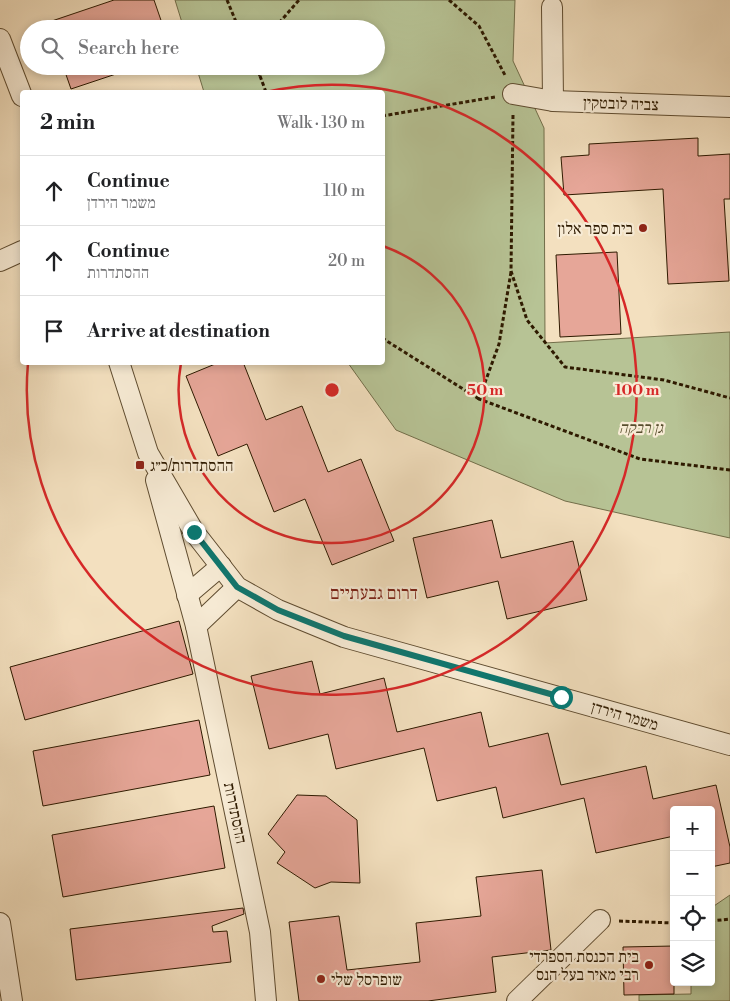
<!DOCTYPE html>
<html lang="en">
<head>
<meta charset="utf-8">
<style>
	body { margin:0; font-family:"Libre Bodoni","Frank Ruhl Libre",serif; background:#f6f6f6; color:#202124 }
	.controls { position:absolute; right:15px; bottom:15px; display:grid; overflow:hidden; border-radius:5px; box-shadow:0 2px 8px #0003 }
	.controls button { width:45px; height:45px; display:grid; place-items:center; padding:0; border:0; border-bottom:1px solid #e0e0e0; background:#fff; color:#202124; font:25px sans-serif }
	.stop { position:absolute; width:15px; height:15px; margin:-11px; border:4px solid #0f766e; border-radius:50%; background:#fff }
	.stop.end { background:#0f766e; border-color:#fff; box-shadow:0 1px 5px #0008 }
	.list { margin:0; padding:0; list-style:none }
	h2 { display:flex; justify-content:space-between; align-items:center; height:65px; margin:0; padding:0 20px; font-size:21px }
	h2 small { font-size:16px; font-weight:400; color:#757577 }
	.list li { display:grid; grid-template-columns:32px 1fr auto; gap:15px; align-items:center; box-sizing:border-box; height:70px; padding:0 20px; border-top:1px solid #e0e0e0 }
	.list b { display:block; font-size:19px; white-space:nowrap }
	.list p { margin:0; font-size:16px; white-space:nowrap; color:#757577 }
	.list em { font-size:16px; font-style:normal; color:#757577 }
	.icon { flex:none; width:28px; height:28px; fill:none; stroke:currentColor; stroke-width:2; stroke-linecap:round; stroke-linejoin:round }
	.map { position:relative; flex:none; width:730px; height:1001px; overflow:hidden }
	.search { position:absolute; background:#fff; box-shadow:0 2px 8px #0003; left:20px; top:20px; width:365px; height:55px; display:flex; align-items:center; gap:12px; box-sizing:border-box; padding:0 18px; border-radius:28px; color:#757577; font-size:19px }
	.panel { position:absolute; background:#fff; box-shadow:0 2px 8px #0003; left:20px; top:90px; width:365px; height:275px; border-radius:5px }
	.map>svg:first-child { display:block }
	.green { fill:#b7c395; stroke:#726e4a }
	.building { fill:#e6a698; stroke:#2e1a00 }
	.lines { fill:none; stroke-linecap:round; stroke-linejoin:round }
	.minor-casing { stroke:#5f4c30; stroke-width:22 }
	.path { stroke:#2e1a00; stroke-width:3; stroke-dasharray:4 2.5; stroke-linecap:butt }
	.minor { stroke:#f7ebd5; stroke-width:20 }
	.route { stroke:#0f766e; stroke-width:6 }
	.ring { fill:none; stroke:#d62828; stroke-width:2.5 }
	.poi-dot { fill:#8f2418; stroke:#f7ebd5; stroke-width:2 }
	.labels { text-anchor:middle; stroke-width:4.5; stroke-linejoin:round; paint-order:stroke }
	.street-label { font-size:16px; fill:#2e1a00; stroke:#f7ebd5 }
	.poi-label { font-size:16px; fill:#2e1a00; stroke:#f7ebd5; text-anchor:end }
	.park-label { font-size:16px; font-style:italic; fill:#574d2d; stroke:#f7ebd5 }
	.neighbourhood-label { font-size:18px; fill:#7a1f14; stroke:#f7ebd5 }
	.centre { fill:#d62828; stroke:#f7ebd5; stroke-width:2.5 }
	.ring-label { font-size:15px; text-anchor:middle; font-weight:bold; fill:#d62828; stroke:#f7ebd5; stroke-width:4.5; stroke-linejoin:round; paint-order:stroke }
</style>
</head>
<body>
<div class="map">
<svg width="730" height="1001" viewBox="0 0 730 1001">
	<rect width="100%" height="100%" fill="#f3e0bf"/>
	<filter id="stains"><feTurbulence type="fractalNoise" baseFrequency=".004" numOctaves="4"/><feColorMatrix values="0 0 0 0 .2 0 0 0 0 .09 0 0 0 0 .02 0 0 0 .5 -.17"/></filter>
	<radialGradient id="worn" r=".72"><stop offset=".6" stop-color="#630" stop-opacity="0"/><stop offset="1" stop-color="#630" stop-opacity=".3"/></radialGradient>
	<g class="green">
		<path d="M175,0H515L513,61L544,128L545,343L730,332V538L565,501L396,430L348,363L382,362V92H204L196,66H376V29H184Z"/>
		<path d="M730,895V1001H639V995L691,994V982H711V908Z"/>
	</g>
	<g class="building">
		<path d="M114,0H154L164,29H37V26Z"/>
		<path d="M63,66H131V69L71,89Z"/>
		<path d="M698,138V156L730,154V199H724L729,281L668,284L663,189L564,195L561,157L589,155V144Z"/>
		<path d="M617,252L621,334L560,337L556,255Z"/>
		<path d="M220,362H243L266,420L302,406L328,472L361,459L394,541L332,565L305,499L274,512L247,444L218,456L186,376Z"/>
		<path d="M492,520L501,558L573,541L587,600L507,619L498,581L427,598L413,538Z"/>
		<path d="M179,621L193,674L25,720L10,667Z"/>
		<path d="M312,661L320,694L384,678L397,732L481,712L489,747L548,733L561,785L646,766L653,799L716,785L730,847V863L711,867V810H674V836L596,853L584,798L503,818L496,787L437,801L424,748L336,769L328,734L269,749L251,676Z"/>
		<path d="M199,720L210,775L43,806L33,751Z"/>
		<path d="M297,795L326,796L357,820L360,883L331,882L315,888L277,863L285,852L268,834Z"/>
		<path d="M214,806L225,868L63,897L52,835Z"/>
		<path d="M542,870L551,950L492,957L496,992L428,1001H299L289,922L339,916L347,970L420,962L416,923L481,916L476,877Z"/>
		<path d="M243,908L244,914L212,926L213,932L227,931L231,962L76,980L70,929Z"/>
		<path d="M674,946V994L624,995L623,947Z"/>
	</g>
	<g class="lines">
		<defs>
			<g id="minor">
				<path d="M552,7L553,101"/>
				<path d="M0,39L22,96"/>
				<path d="M513,94L553,101L730,107"/>
				<path d="M0,261L22,251"/>
				<path d="M119,362L148,453L194,532L237,587L278,610L344,637L730,745"/>
				<path d="M156,480L196,626L260,932L266,1001"/>
				<path d="M187,595L221,566"/>
				<path d="M196,626L237,587"/>
				<path d="M0,923L12,1001"/>
				<path d="M517,1001L600,920"/>
			</g>
		</defs>
		<use href="#minor" class="minor-casing"/>
		<g class="path">
			<path d="M227,0L239,29"/>
			<path d="M449,0L479,26L506,77"/>
			<path d="M277,29L279,23L299,0"/>
			<path d="M256,66L260,76L263,66"/>
			<path d="M260,76L266,92"/>
			<path d="M513,115L511,271L527,320L565,367L664,380L730,398"/>
			<path d="M382,116L495,97"/>
			<path d="M511,272L499,344L479,399L640,459L730,470"/>
			<path d="M382,338L479,399"/>
			<path d="M619,921L674,923"/>
			<path d="M711,921L730,919"/>
		</g>
		<use href="#minor" class="minor"/>
	</g>
	<g class="lines">
		<path class="route" d="M194,532L237,587L278,610L344,636L561,697"/>
	</g>
	<g class="ring">
		<path d="M383 246A153 153 0 1 1 181 363"/>
		<path d="M266 92A305 305 0 1 1 28 363"/>
	</g>
	<g class="poi-dot">
		<circle cx="643" cy="228" r="5"/>
		<rect x="135" y="460" width="10" height="10" rx="2.5"/>
		<circle cx="649" cy="965" r="5"/>
		<circle cx="321" cy="979" r="5"/>
	</g>
	<g class="labels">
		<g class="street-label">
			<text transform="translate(621 103) rotate(2)" y="6">צביה לובטקין</text>
			<text transform="translate(625 715) rotate(16)" y="6">משמר הירדן</text>
			<text transform="translate(236 813) rotate(78)" y="6">ההסתדרות</text>
		</g>
		<g class="poi-label">
			<text x="633" y="234">בית ספר אלון</text>
			<text x="150" y="471" text-anchor="start">ההסתדרות/כ״ג</text>
			<text x="639" y="962">בית הכנסת הספרדי<tspan x="639" dy="18">רבי מאיר בעל הנס</tspan></text>
			<text x="331" y="985" text-anchor="start">שופרסל שלי</text>
		</g>
		<g class="park-label">
			<text x="641" y="433">גן רבקה</text>
		</g>
		<g class="neighbourhood-label">
			<text x="374" y="599">דרום גבעתיים</text>
		</g>
	</g>
	<circle cx="332" cy="390" r="8" class="centre"/>
	<g class="ring-label">
		<text x="485" y="395">50 m</text>
		<text x="637" y="395">100 m</text>
	</g>
	<rect width="100%" height="100%" filter="url(#stains)"/>
	<rect width="100%" height="100%" fill="url(#worn)"/>
</svg>
<div class="controls">
<button>+</button>
<button>−</button>
<button><svg class="icon" aria-label="locate" viewBox="0 0 24 24"><circle cx="12" cy="12" r="6"/><path d="M12 2v4M12 18v4M2 12h4M18 12h4"/></svg></button>
<button><svg class="icon" aria-label="layers" viewBox="0 0 24 24"><path d="M12 4l9 5-9 5-9-5zM3 14l9 5 9-5"/></svg></button>
</div>
<div class="stop" style="left:561px;top:697px"></div>
<div class="stop end" style="left:194px;top:532px"></div>
<div class="search"><svg class="icon" aria-label="search" viewBox="0 0 24 24"><circle cx="10" cy="10" r="6"/><path d="M15 15l6 6"/></svg>Search here</div>
<section class="panel">
<h2>2 min<small>Walk · 130 m</small></h2>
<ul class="list">
<li><svg class="icon" aria-label="ahead" viewBox="0 0 24 24"><path d="M12 20V5M6 11l6-6 6 6"/></svg><div><b>Continue</b><p>משמר הירדן</p></div><em>110 m</em></li>
<li><svg class="icon" aria-label="ahead" viewBox="0 0 24 24"><path d="M12 20V5M6 11l6-6 6 6"/></svg><div><b>Continue</b><p>ההסתדרות</p></div><em>20 m</em></li>
<li><svg class="icon" aria-label="arrive" viewBox="0 0 24 24"><path d="M6 21V4h12l-3 4 3 4H6"/></svg><div><b>Arrive at destination</b></div></li>
</ul>
</section>
</div>
</body>
</html>
